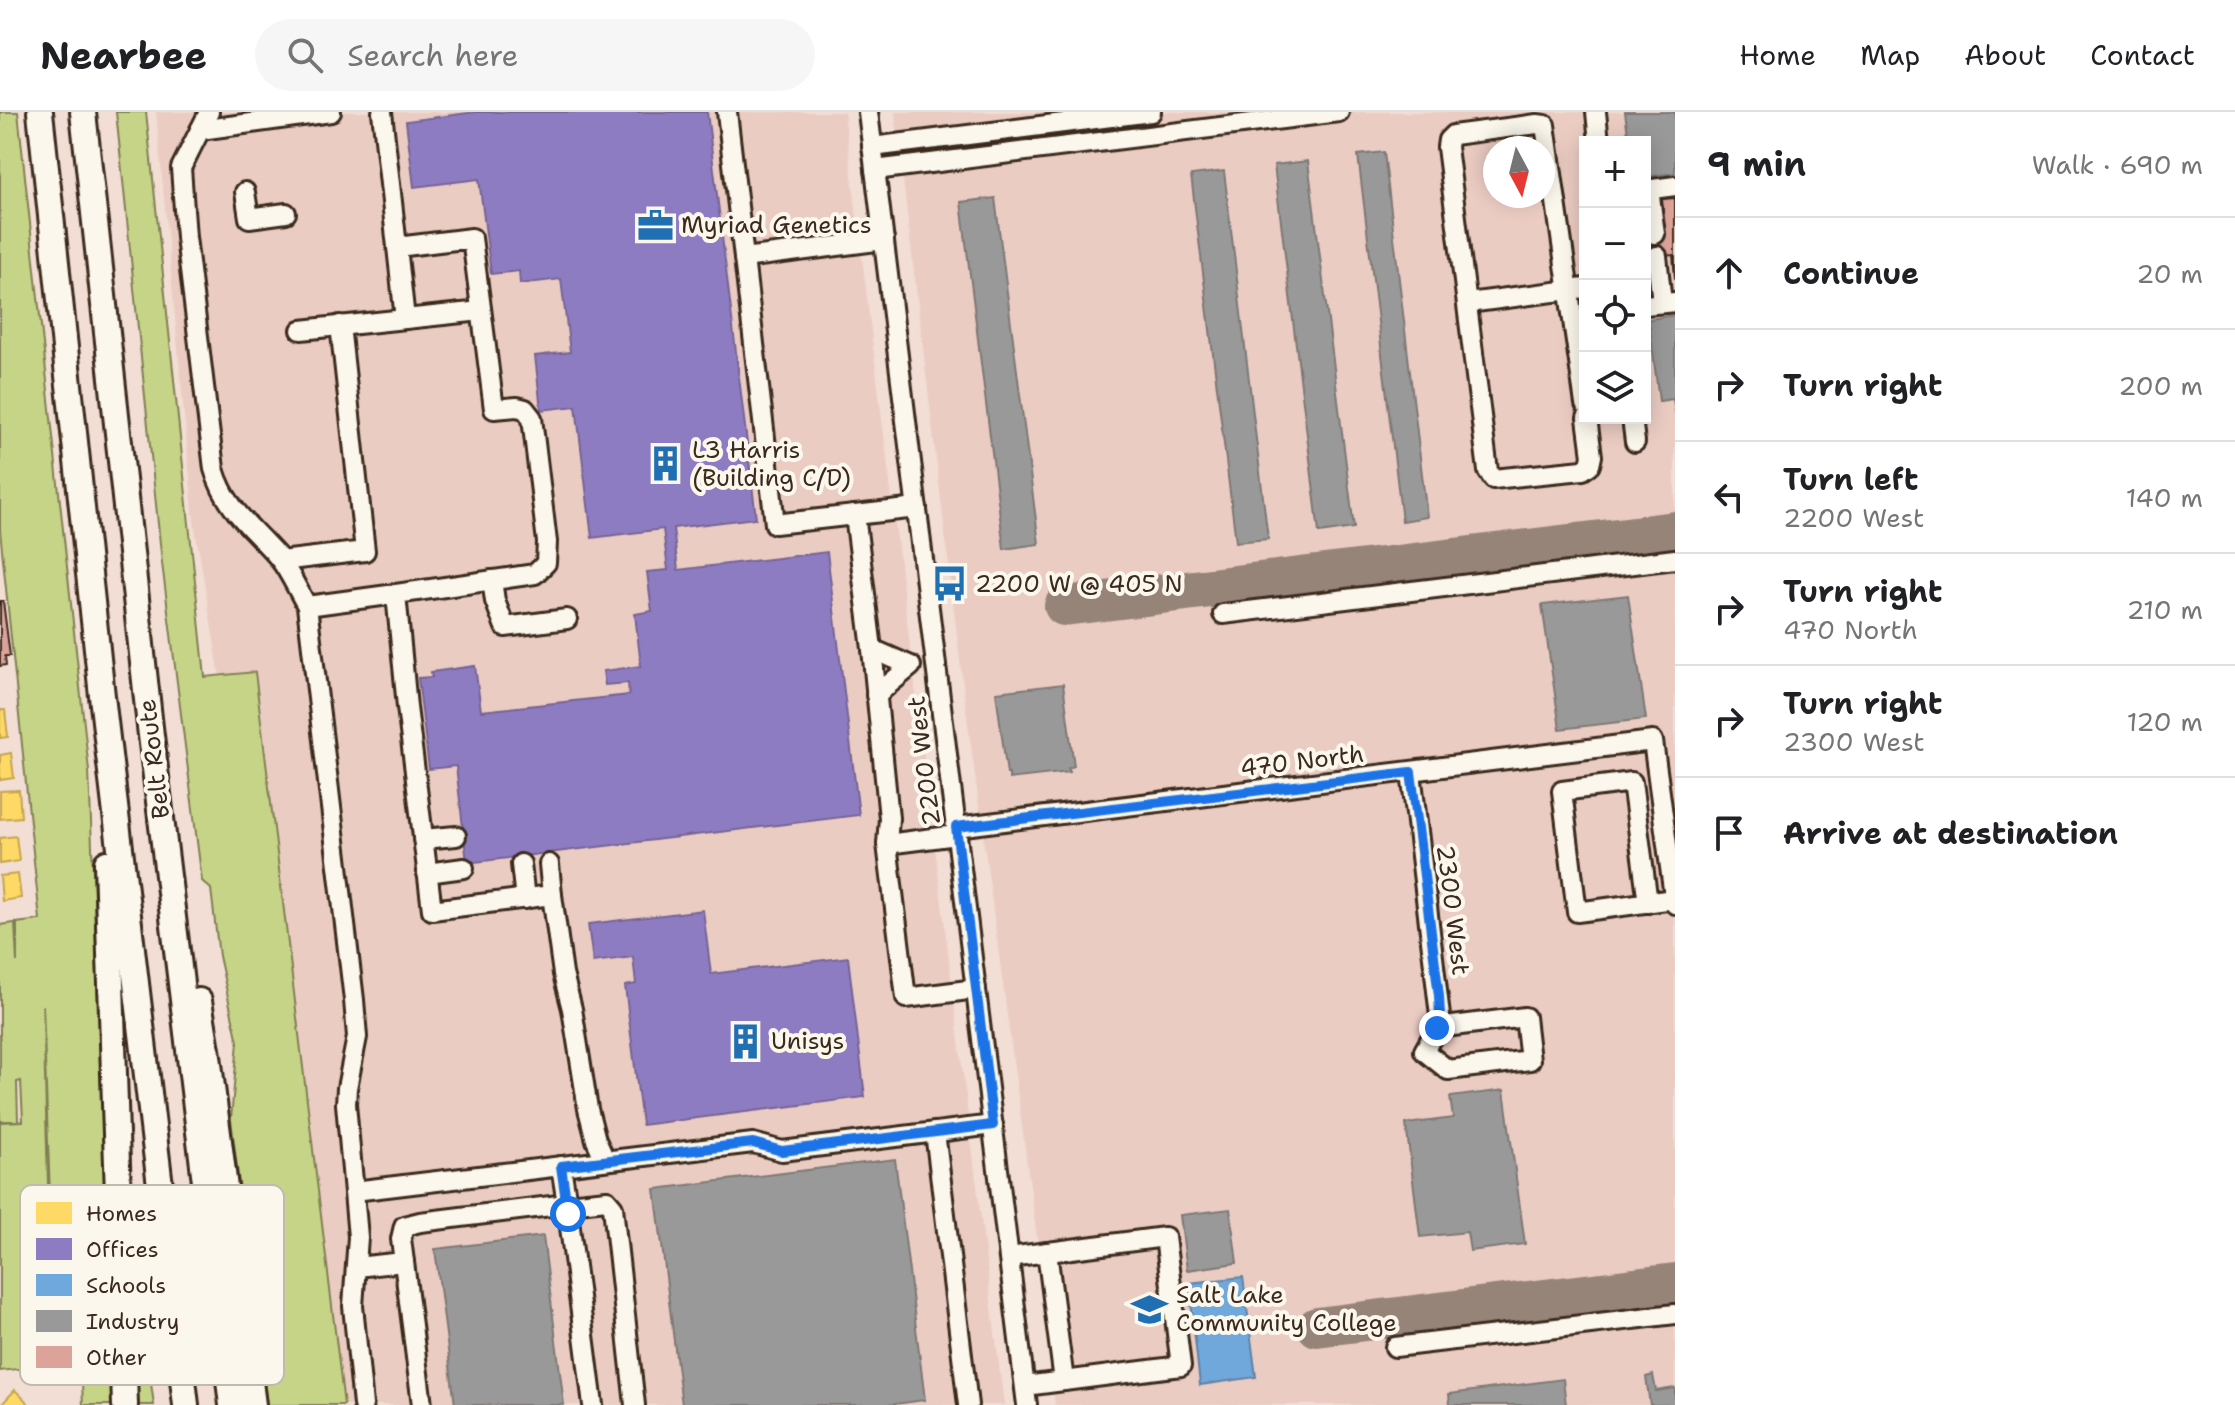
<!DOCTYPE html>
<html lang="en">
<head>
<meta charset="utf-8">
<style>
	body { margin:0; font-family:"Shantell Sans",sans-serif; background:#f6f6f6; color:#202124 }
	.controls { position:absolute; right:24px; top:24px; display:grid; overflow:hidden; border-radius:0px; box-shadow:0 4px 20px #0003 }
	.controls button { width:72px; height:72px; display:grid; place-items:center; padding:0; border:0; border-bottom:2px solid #e0e0e0; background:#fff; color:#202124; font:40px sans-serif }
	.compass { position:absolute; left:1483px; top:24px; width:72px; height:72px; border-radius:50%; background:#fff; box-shadow:0 4px 20px #0003; rotate:173deg }
	.stop { position:absolute; width:24px; height:24px; margin:-18px; border:6px solid #1a73e8; border-radius:50%; background:#fff }
	.stop.end { background:#1a73e8; border-color:#fff; box-shadow:0 2px 8px #0008 }
	.list { margin:0; padding:0; list-style:none }
	h2 { display:flex; justify-content:space-between; align-items:center; height:104px; margin:0; padding:0 32px; font-size:34px }
	h2 small { font-size:26px; font-weight:400; color:#757577 }
	.list li { display:grid; grid-template-columns:52px 1fr auto; gap:24px; align-items:center; box-sizing:border-box; height:112px; padding:0 32px; border-top:2px solid #e0e0e0 }
	.list b { display:block; font-size:30px; white-space:nowrap }
	.list p { margin:0; font-size:26px; white-space:nowrap; color:#757577 }
	.list em { font-size:26px; font-style:normal; color:#757577 }
	.icon { flex:none; width:44px; height:44px; fill:none; stroke:currentColor; stroke-width:2; stroke-linecap:round; stroke-linejoin:round }
	.map { position:relative; flex:none; width:1675px; height:1293px; overflow:hidden }
	header { display:flex; align-items:center; gap:48px; box-sizing:border-box; height:112px; padding:0 40px; background:#fff; border-bottom:2px solid #e0e0e0 }
	header strong { font-size:38px }
	nav { display:flex; gap:44px; margin-inline-start:auto; font-size:28px }
	.search { width:560px; height:72px; background:#f6f6f6; display:flex; align-items:center; gap:20px; box-sizing:border-box; padding:0 28px; border-radius:44px; color:#757577; font-size:30px }
	main { display:flex }
	aside { flex:1; background:#fff }
	.map>svg:first-child { display:block }
	.built { fill:#ebccc3; fill-rule:evenodd }
	.green { fill:#c6d488; stroke:#807f53; stroke-width:2 }
	.homes { fill:#ffd966; stroke:#c4a450; stroke-width:2 }
	.offices { fill:#8e7cc3; stroke:#756392; stroke-width:2 }
	.schools { fill:#6fa8dc; stroke:#5f82a3; stroke-width:2 }
	.industry { fill:#999; stroke:#7d7874; stroke-width:2 }
	.lines { fill:none; stroke-linecap:round; stroke-linejoin:round }
	.taxiway { stroke:#968479; stroke-width:40 }
	.building { fill:#dca39b; stroke:#3b2a1e; stroke-width:2 }
	.minor-casing { stroke:#3b2a1e; stroke-width:24 }
	.highway-casing { stroke:#3b2a1e; stroke-width:30 }
	.minor { stroke:#fbf7ec; stroke-width:18 }
	.highway { stroke:#fbf7ec; stroke-width:24 }
	.route { stroke:#1a73e8; stroke-width:10 }
	.labels { text-anchor:middle; stroke-width:8; stroke-linejoin:round; paint-order:stroke }
	.poi-label { font-size:24px; fill:#3b2a1e; stroke:#fbf7ec; text-anchor:start }
	.street-label { font-size:24px; fill:#3b2a1e; stroke:#fbf7ec }
	.key { fill:#fbf7ec; stroke:#c1baae; stroke-width:2 }
	.key-label { font-size:22px; fill:#3b2a1e }
</style>
</head>
<body>
<header>
<strong>Nearbee</strong>
<div class="search"><svg class="icon" aria-label="search" viewBox="0 0 24 24"><circle cx="10" cy="10" r="6"/><path d="M15 15l6 6"/></svg>Search here</div>
<nav><a>Home</a><a>Map</a><a>About</a><a>Contact</a></nav>
</header>
<main>
<div class="map">
<svg width="1675" height="1293" viewBox="0 0 1675 1293">
	<rect width="100%" height="100%" fill="#f2ded4"/>
	<filter id="ink" filterUnits="userSpaceOnUse"><feTurbulence type="fractalNoise" baseFrequency=".0125" numOctaves="2"/><feDisplacementMap in="SourceGraphic" scale="16" xChannelSelector="R" yChannelSelector="G"/><feConvolveMatrix kernelMatrix="1 2 1 2 8 2 1 2 1" color-interpolation-filters="sRGB"/></filter>
	<g filter="url(#ink)">
		<g class="built">
			<path d="M156,0H844L1004,1293H329L278,909L194,410Z"/>
			<path d="M895,0H1675V1293H1055L1037,1126L964,582ZM1585,30H1645V306H1585ZM1495,36H1543V84H1495Z"/>
		</g>
		<g class="green">
			<path d="M0,0H18L89,659L114,1293H83L81,1247L56,1248L43,893L53,1253L0,1259V1010L23,1009L21,969L17,970L18,1009H0V813L15,811L17,850V811L40,808L0,418Z"/>
			<path d="M116,0H146L205,565L255,560L344,1293H267L231,1007L238,930L219,844L211,777L202,769L162,451Z"/>
			<path d="M129,1085H134L135,1154L154,1293H137Z"/>
		</g>
		<g class="homes">
			<path d="M0,598H5L8,625L0,626Z"/>
			<path d="M11,641L14,666L0,668V643Z"/>
			<path d="M19,678L21,705L0,707V679Z"/>
			<path d="M16,724L19,749L0,752V726Z"/>
			<path d="M18,762L21,786L2,789L0,764Z"/>
			<path d="M15,1278L30,1293H1Z"/>
		</g>
		<g class="offices">
			<path d="M476,0H707L756,406L673,416L678,458L827,440L859,703L467,751L456,654L429,657L418,566L432,565L431,560L475,554L481,599L629,583L628,571L605,573L603,559L641,554L635,502L652,499L647,460L668,458L663,417L592,426L576,294L541,298L535,244L570,240L561,167L520,172L519,159L491,162L479,67L414,75L406,9Z"/>
			<path d="M703,798L711,862L848,845L865,985L642,1013L625,874L636,872L633,845L593,850L588,812Z"/>
		</g>
		<path class="schools" d="M1243,1165L1256,1265L1200,1273L1189,1171Z"/>
		<g class="industry">
			<path d="M1625,0H1675V61L1645,65V30H1629Z"/>
			<path d="M1384,40L1427,405L1402,409L1358,43Z"/>
			<path d="M1308,49L1354,416L1319,421L1274,53Z"/>
			<path d="M1224,59L1268,427L1236,430L1191,63Z"/>
			<path d="M995,86L1039,432L1004,437L961,90Z"/>
			<path d="M1675,203V300L1673,287L1659,289L1649,207Z"/>
			<path d="M1628,483L1646,607L1560,617L1542,493Z"/>
			<path d="M1063,572L1074,654L1068,656L1070,660L1009,667V662H1007L996,580Z"/>
			<path d="M1504,978L1525,1132L1470,1139L1467,1120L1420,1125L1406,1012L1453,1006L1450,985Z"/>
			<path d="M895,1047L925,1288L888,1293H682L655,1077Z"/>
			<path d="M1230,1097L1237,1151L1187,1158L1180,1103Z"/>
			<path d="M543,1124L564,1293H455L435,1137Z"/>
			<path d="M1653,1263L1656,1279L1675,1276V1293H1650L1646,1265Z"/>
			<path d="M1563,1267L1566,1293H1450L1449,1282Z"/>
		</g>
		<g class="lines">
			<g class="taxiway">
				<path d="M1064,494L1675,419"/>
				<path d="M1317,1215L1675,1171"/>
			</g>
		</g>
		<g class="building">
			<path d="M1675,86V167L1673,143L1645,146V123L1665,121L1662,87Z"/>
			<path d="M0,489H3L10,544H5L6,553L0,554Z"/>
		</g>
		<g class="lines">
			<defs>
				<g id="minor">
					<path d="M209,0L181,56L186,125L214,357C226,398 252,415 279,446C290,460 298,479 307,494L354,888L357,925L347,976L346,992L358,1125L353,1194L363,1293"/>
					<path d="M382,0L405,207"/>
					<path d="M727,0L775,412L917,396"/>
					<path d="M868,0L1027,1293"/>
					<path d="M1596,0L1599,30"/>
					<path d="M200,18L331,0"/>
					<path d="M872,35L1151,0"/>
					<path d="M875,58L1339,0"/>
					<path d="M1649,77L1655,122"/>
					<path d="M1645,78L1675,74"/>
					<path d="M245,80L249,106L286,101"/>
					<path d="M397,135L472,126L494,297L517,295L525,297L532,306L547,430L546,451L535,462L396,482L407,595L432,798L552,783L563,862L572,897L588,997L596,1028L605,1048"/>
					<path d="M1657,144L1662,191"/>
					<path d="M744,146L884,128"/>
					<path d="M1468,191L1585,176"/>
					<path d="M1645,193L1675,190"/>
					<path d="M301,218L481,199"/>
					<path d="M1585,292L1545,13L1537,12L1453,23L1448,28L1447,35L1488,359L1493,367L1583,358L1590,353L1592,344L1587,306"/>
					<path d="M1632,306L1635,330"/>
					<path d="M855,403L872,537L889,706L887,732"/>
					<path d="M281,449L365,439L340,213"/>
					<path d="M492,468L495,489L505,515L567,507"/>
					<path d="M307,494L396,482"/>
					<path d="M1223,502L1675,447"/>
					<path d="M872,537L911,554L876,583"/>
					<path d="M1411,660L1440,904L1437,916L1424,939L1448,958L1530,948L1525,905L1437,916"/>
					<path d="M956,715L1653,629L1675,792"/>
					<path d="M957,723L887,732L906,886L976,877"/>
					<path d="M423,727L456,724"/>
					<path d="M521,752L525,787"/>
					<path d="M549,752L552,783"/>
					<path d="M427,761L464,756"/>
					<path d="M1648,791L1632,670L1562,679L1577,800L1674,787"/>
					<path d="M935,1020L968,1293"/>
					<path d="M561,1054L567,1092L607,1088L613,1095L635,1293"/>
					<path d="M354,1079L753,1031L782,1039L993,1013"/>
					<path d="M1047,1140L1064,1269"/>
					<path d="M1009,1145L1165,1125L1181,1254L1025,1274"/>
					<path d="M404,1150L422,1293"/>
					<path d="M356,1155L404,1150L401,1127L404,1114L420,1110L567,1092L593,1293"/>
					<path d="M1395,1235L1675,1202"/>
				</g>
				<g id="highway">
					<path d="M40,0L102,584L186,1293"/>
					<path d="M83,0L150,615L232,1293"/>
					<path d="M107,751L125,1293"/>
					<path d="M199,889L208,944L253,1293"/>
				</g>
			</defs>
			<use href="#minor" class="minor-casing"/>
			<use href="#highway" class="highway-casing"/>
			<use href="#minor" class="minor"/>
			<use href="#highway" class="highway"/>
		</g>
	</g>
	<g class="lines" filter="url(#ink)">
		<path class="route" d="M568,1102L561,1054L753,1031L782,1039L993,1013L956,715L1411,660L1439,884L1440,904L1437,916"/>
	</g>
	<defs>
		<symbol id="office-bare" viewBox="-9 -9 18 18"><path d="M-6-3h4V-5.5h4V-3h4V5H-6ZM-1-4.5V-3h2v-1.5ZM-6 0V1H6V0Z" fill="#1f6fb2" stroke="#fbf7ec" stroke-width="2.5" paint-order="stroke"/></symbol>
		<symbol id="building-bare" viewBox="-9 -9 18 18"><path d="M-4-6H4V6H1V3H-1V6H-4ZM-2.5-4.3h1.7v1.8h-1.7ZM.8-4.3h1.7v1.8H.8ZM-2.5-1h1.7V.8h-1.7ZM.8-1h1.7V.8H.8Z" fill="#1f6fb2" stroke="#fbf7ec" stroke-width="2.5" paint-order="stroke"/></symbol>
		<symbol id="bus-bare" viewBox="-9 -9 18 18"><path d="M-5-6H5V4H4V6H2V4H-2V6H-4V4H-5ZM-3.5-4V0h7V-4ZM-3.5 1.2v1.5H-2V1.2ZM2 1.2v1.5H3.5V1.2Z" fill="#1f6fb2" stroke="#fbf7ec" stroke-width="2.5" paint-order="stroke"/></symbol>
		<symbol id="university-bare" viewBox="-9 -9 18 18"><path d="M0-5L7-2L0 1L-7-2ZM-4 1L0 2.5L4 1V4Q0 6-4 4Z" fill="#1f6fb2" stroke="#fbf7ec" stroke-width="2.5" paint-order="stroke"/></symbol>
	</defs>
	<g fill-rule="evenodd">
		<use href="#office-bare" x="630" y="88" width="51" height="51"/>
		<use href="#building-bare" x="640" y="326" width="51" height="51"/>
		<use href="#bus-bare" x="924" y="446" width="51" height="51"/>
		<use href="#building-bare" x="720" y="904" width="51" height="51"/>
		<use href="#university-bare" x="1124" y="1172" width="51" height="51"/>
	</g>
	<g class="labels">
		<g class="poi-label">
			<text x="681" y="121">Myriad Genetics</text>
			<text x="692" y="346">L3 Harris<tspan x="692" dy="28">(Building C/D)</tspan></text>
			<text x="975" y="480">2200 W @ 405 N</text>
			<text x="771" y="937">Unisys</text>
			<text x="1176" y="1191">Salt Lake<tspan x="1176" dy="28">Community College</tspan></text>
		</g>
		<g class="street-label">
			<text transform="translate(154 647) rotate(-97)" y="8">Belt Route</text>
			<text transform="translate(924 649) rotate(-97)" y="8">2200 West</text>
			<text transform="translate(1302 649) rotate(-7)" y="8">470 North</text>
			<text transform="translate(1453 798) rotate(83)" y="8">2300 West</text>
		</g>
	</g>
	<rect x="20" y="1073" width="264" height="200" rx="12" class="key"/>
	<rect x="36" y="1090" width="36" height="22" fill="#ffd966"/>
	<rect x="36" y="1126" width="36" height="22" fill="#8e7cc3"/>
	<rect x="36" y="1162" width="36" height="22" fill="#6fa8dc"/>
	<rect x="36" y="1198" width="36" height="22" fill="#999"/>
	<rect x="36" y="1234" width="36" height="22" fill="#dca39b"/>
	<g class="key-label">
		<text x="86" y="1109">Homes</text>
		<text x="86" y="1145">Offices</text>
		<text x="86" y="1181">Schools</text>
		<text x="86" y="1217">Industry</text>
		<text x="86" y="1253">Other</text>
	</g>
</svg>
<div class="controls">
<button>+</button>
<button>−</button>
<button><svg class="icon" aria-label="locate" viewBox="0 0 24 24"><circle cx="12" cy="12" r="6"/><path d="M12 2v4M12 18v4M2 12h4M18 12h4"/></svg></button>
<button><svg class="icon" aria-label="layers" viewBox="0 0 24 24"><path d="M12 4l9 5-9 5-9-5zM3 14l9 5 9-5"/></svg></button>
</div>
<svg class="compass" viewBox="-18 -18 36 36"><path d="M0-13l5 13h-10z" fill="#e53935"/><path d="M0 13l5-13h-10z" fill="#757577"/></svg>
<div class="stop" style="left:568px;top:1102px"></div>
<div class="stop end" style="left:1437px;top:916px"></div>
</div>
<aside>
<h2>9 min<small>Walk · 690 m</small></h2>
<ul class="list">
<li><svg class="icon" aria-label="ahead" viewBox="0 0 24 24"><path d="M12 20V5M6 11l6-6 6 6"/></svg><div><b>Continue</b></div><em>20 m</em></li>
<li><svg class="icon" aria-label="right" viewBox="0 0 24 24"><path d="M7 20v-9h11M14 6l5 5-5 5"/></svg><div><b>Turn right</b></div><em>200 m</em></li>
<li><svg class="icon" aria-label="left" viewBox="0 0 24 24"><path d="M17 20v-9H6M10 6l-5 5 5 5"/></svg><div><b>Turn left</b><p>2200 West</p></div><em>140 m</em></li>
<li><svg class="icon" aria-label="right" viewBox="0 0 24 24"><path d="M7 20v-9h11M14 6l5 5-5 5"/></svg><div><b>Turn right</b><p>470 North</p></div><em>210 m</em></li>
<li><svg class="icon" aria-label="right" viewBox="0 0 24 24"><path d="M7 20v-9h11M14 6l5 5-5 5"/></svg><div><b>Turn right</b><p>2300 West</p></div><em>120 m</em></li>
<li><svg class="icon" aria-label="arrive" viewBox="0 0 24 24"><path d="M6 21V4h12l-3 4 3 4H6"/></svg><div><b>Arrive at destination</b></div></li>
</ul>
</aside>
</main>
</body>
</html>
